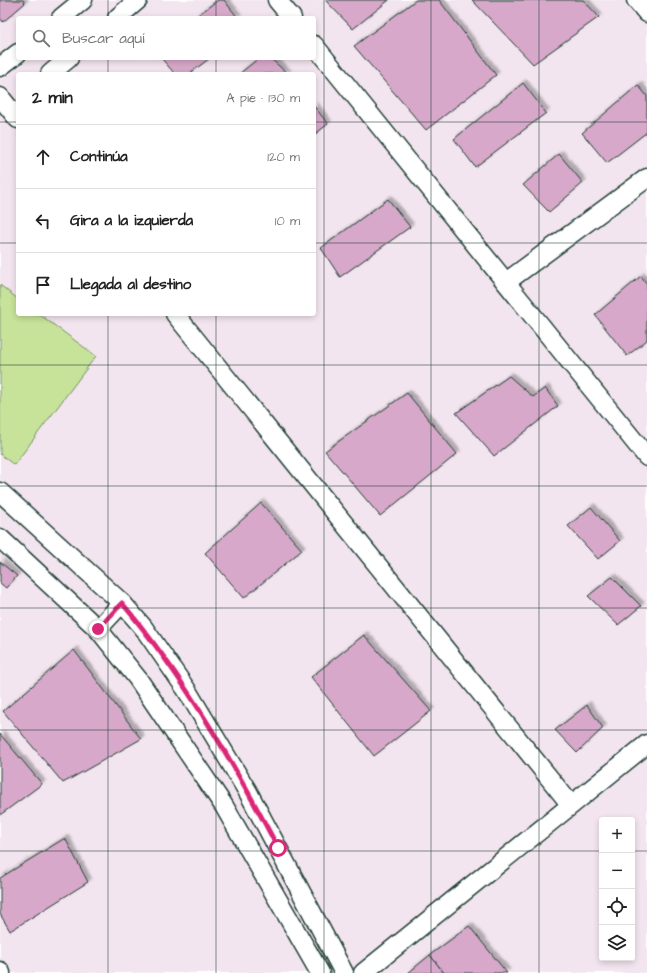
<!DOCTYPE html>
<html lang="es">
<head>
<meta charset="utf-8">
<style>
	body { margin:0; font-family:"Architects Daughter",sans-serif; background:#f6f6f6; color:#222 }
	.controls { position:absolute; right:12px; bottom:12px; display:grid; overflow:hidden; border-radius:4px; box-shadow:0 2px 6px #0003 }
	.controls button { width:36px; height:36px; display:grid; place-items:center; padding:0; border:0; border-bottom:1px solid #e0e0e0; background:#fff; color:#222; font:20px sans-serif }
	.stop { position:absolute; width:12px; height:12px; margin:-9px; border:3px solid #db2777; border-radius:50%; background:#fff }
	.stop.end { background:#db2777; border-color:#fff; box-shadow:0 1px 4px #0008 }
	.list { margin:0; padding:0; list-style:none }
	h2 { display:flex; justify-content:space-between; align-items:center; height:52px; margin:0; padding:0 16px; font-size:17px }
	h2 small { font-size:13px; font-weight:400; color:#767676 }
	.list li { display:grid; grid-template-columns:26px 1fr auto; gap:12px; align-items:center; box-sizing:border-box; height:64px; padding:0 16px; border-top:1px solid #e0e0e0 }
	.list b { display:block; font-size:15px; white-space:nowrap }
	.list em { font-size:13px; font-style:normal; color:#767676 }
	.icon { flex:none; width:22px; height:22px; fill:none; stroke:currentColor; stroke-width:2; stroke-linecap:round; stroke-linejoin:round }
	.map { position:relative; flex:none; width:647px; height:973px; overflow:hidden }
	.search { position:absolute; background:#fff; box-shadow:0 2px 6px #0003; left:16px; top:16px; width:300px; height:44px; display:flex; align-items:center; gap:10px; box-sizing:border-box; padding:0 14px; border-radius:4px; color:#767676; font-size:15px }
	.panel { position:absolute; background:#fff; box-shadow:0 2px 6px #0003; left:16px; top:72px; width:300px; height:244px; border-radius:4px }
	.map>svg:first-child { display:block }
	.built { fill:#f3e5ef; fill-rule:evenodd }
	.green { fill:#c7e299; stroke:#739066 }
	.building { fill:#d7a8c9; stroke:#1f3d34; filter:url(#shadow) }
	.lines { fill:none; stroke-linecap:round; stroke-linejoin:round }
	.minor-casing { stroke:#1f3d34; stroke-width:21 }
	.minor { stroke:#fff; stroke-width:18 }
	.route { stroke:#db2777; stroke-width:5 }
	.grid { fill:none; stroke:#1f3d34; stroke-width:1; stroke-opacity:0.55 }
</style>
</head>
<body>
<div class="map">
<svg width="647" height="973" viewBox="0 0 647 973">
	<defs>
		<filter id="shadow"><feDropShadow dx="3.5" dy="-3.5" stdDeviation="1" flood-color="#0004"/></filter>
	</defs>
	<rect width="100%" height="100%" fill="#fff"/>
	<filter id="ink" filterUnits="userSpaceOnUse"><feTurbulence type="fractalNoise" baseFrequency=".025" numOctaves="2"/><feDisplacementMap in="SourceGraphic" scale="8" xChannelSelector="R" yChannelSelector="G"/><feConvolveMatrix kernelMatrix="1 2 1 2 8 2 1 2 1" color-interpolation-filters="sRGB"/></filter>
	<g filter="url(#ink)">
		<path class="built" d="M0,0H647V973H0ZM18,18H314V58H18ZM18,74H314V314H18ZM602,820H632V958H602Z"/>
		<path class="green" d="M0,285L18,299V314H39L96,356L14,465L0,454Z"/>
		<g class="building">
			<path d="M0,0H23L25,3L3,22L0,18Z"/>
			<path d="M218,0H224L238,18H194Z"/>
			<path d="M325,0H389L353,29Z"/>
			<path d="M416,0H439L496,75L426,130L354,46Z"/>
			<path d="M472,0H583L599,17L533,64Z"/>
			<path d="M161,58H210L189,74H175Z"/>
			<path d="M259,58H270L288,74H239Z"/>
			<path d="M523,83L546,113L475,167L454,139Z"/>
			<path d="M638,85L647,96V132L607,163L582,133Z"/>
			<path d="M314,106L328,124L314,135Z"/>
			<path d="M559,154L583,183L549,212L523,185Z"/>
			<path d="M388,199L410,227L340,277L321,248Z"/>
			<path d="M641,276L647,284V340L627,356L595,315Z"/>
			<path d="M509,376L533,397L545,388L558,406L494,456L456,413Z"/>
			<path d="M407,393L457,454L380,516L325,451Z"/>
			<path d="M261,503L302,550L244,598L205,553Z"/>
			<path d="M591,507L620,541L598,559L568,526Z"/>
			<path d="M0,562L17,576L6,588L0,583Z"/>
			<path d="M612,577L641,606L618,625L588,596Z"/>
			<path d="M364,635L431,711L374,756L311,677Z"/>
			<path d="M74,650L141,739L63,783L3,711Z"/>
			<path d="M587,705L603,728L577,753L555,730Z"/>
			<path d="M0,734L42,784L0,815Z"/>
			<path d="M65,838L88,882L10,931L0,914V878Z"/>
			<path d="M469,926L507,973H444L430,955Z"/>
			<path d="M430,955L444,973H408Z"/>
		</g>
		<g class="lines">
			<defs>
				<g id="minor">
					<path d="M277,0L292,18"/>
					<path d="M636,0L647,13"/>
					<path d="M61,18L83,0"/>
					<path d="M117,18L138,0"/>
					<path d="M314,45L647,457"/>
					<path d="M0,67L18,53"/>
					<path d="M50,74L69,58"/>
					<path d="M0,97L18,119"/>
					<path d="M506,282L647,178"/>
					<path d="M175,314L571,805"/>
					<path d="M0,492L122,603L143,627L186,689L248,792L344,973"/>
					<path d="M0,538L98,629L138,679L224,806L320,973"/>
					<path d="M98,629L122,603"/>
					<path d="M0,971L1,973"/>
					<path d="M363,973L647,744"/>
				</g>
			</defs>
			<use href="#minor" class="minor-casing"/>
			<use href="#minor" class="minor"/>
		</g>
	</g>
	<g class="lines" filter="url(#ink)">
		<path class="route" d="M98,629L122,603C184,677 233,762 278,848"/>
	</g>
	<path class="grid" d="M108,0V18M216,0V18M324,0V973M431,0V973M539,0V973M108,58V74M216,58V74M0,122H18M314,122H647M0,243H18M314,243H647M108,314V973M216,314V973M0,365H647M0,486H647M0,608H647M0,730H647M0,851H602M632,851H647"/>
</svg>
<div class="controls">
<button>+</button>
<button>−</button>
<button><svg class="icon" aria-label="locate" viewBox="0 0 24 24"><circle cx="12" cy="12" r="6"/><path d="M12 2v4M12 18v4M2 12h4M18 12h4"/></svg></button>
<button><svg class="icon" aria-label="layers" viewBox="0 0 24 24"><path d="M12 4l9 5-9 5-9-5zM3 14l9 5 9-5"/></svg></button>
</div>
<div class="stop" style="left:278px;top:848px"></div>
<div class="stop end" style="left:98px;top:629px"></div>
<div class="search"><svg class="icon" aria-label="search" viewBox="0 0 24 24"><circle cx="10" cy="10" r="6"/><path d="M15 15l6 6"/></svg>Buscar aquí</div>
<section class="panel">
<h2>2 min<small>A pie · 130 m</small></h2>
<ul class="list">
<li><svg class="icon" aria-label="ahead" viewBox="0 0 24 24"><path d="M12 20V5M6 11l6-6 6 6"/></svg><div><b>Continúa</b></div><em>120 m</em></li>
<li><svg class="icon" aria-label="left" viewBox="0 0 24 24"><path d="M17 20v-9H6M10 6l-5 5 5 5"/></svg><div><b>Gira a la izquierda</b></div><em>10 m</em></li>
<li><svg class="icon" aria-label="arrive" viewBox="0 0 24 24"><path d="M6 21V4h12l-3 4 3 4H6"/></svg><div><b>Llegada al destino</b></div></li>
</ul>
</section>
</div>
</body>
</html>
